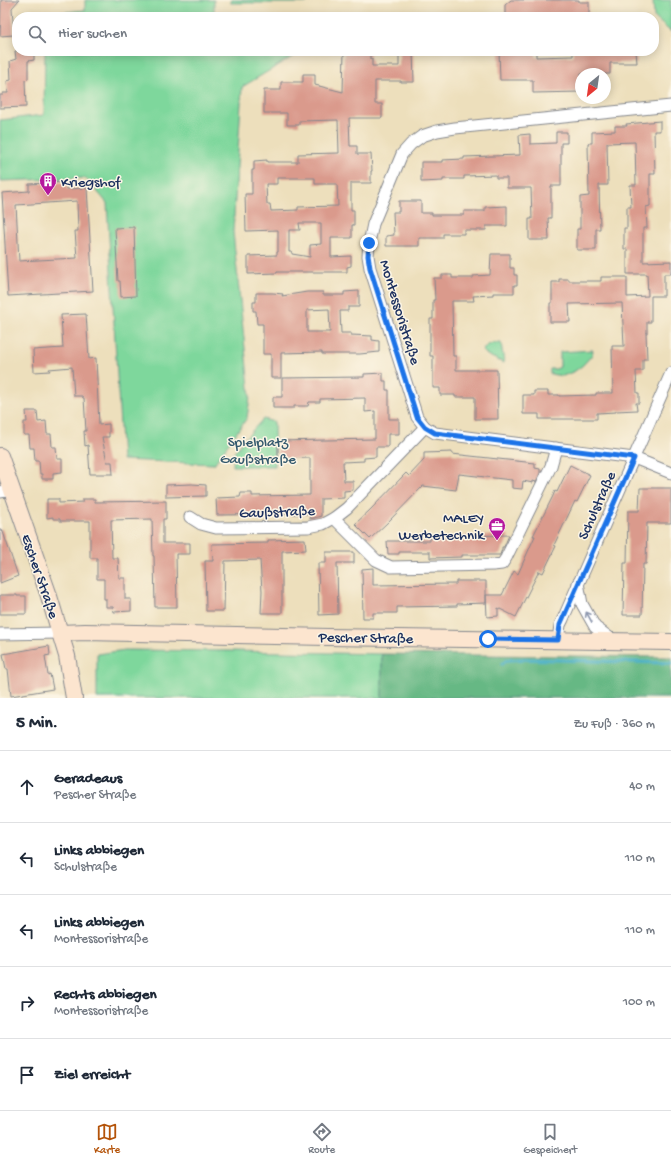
<!DOCTYPE html>
<html lang="de">
<head>
<meta charset="utf-8">
<style>
	body { margin:0; font-family:"Gochi Hand",sans-serif; background:#f2f2f3; color:#1f2937 }
	.compass { position:absolute; left:575px; top:68px; width:36px; height:36px; border-radius:50%; background:#fff; box-shadow:0 2px 10px #0003; rotate:209deg }
	.stop { position:absolute; width:12px; height:12px; margin:-9px; border:3px solid #1a73e8; border-radius:50%; background:#fff }
	.stop.end { background:#1a73e8; border-color:#fff; box-shadow:0 1px 4px #0008 }
	.list { margin:0; padding:0; list-style:none }
	h2 { display:flex; justify-content:space-between; align-items:center; height:52px; margin:0; padding:0 16px; font-size:17px }
	h2 small { font-size:13px; font-weight:400; color:#747a83 }
	.list li { display:grid; grid-template-columns:26px 1fr auto; gap:12px; align-items:center; box-sizing:border-box; height:72px; padding:0 16px; border-top:1px solid #e0e1e3 }
	.list b { display:block; font-size:15px; white-space:nowrap }
	.list p { margin:0; font-size:13px; white-space:nowrap; color:#747a83 }
	.list em { font-size:13px; font-style:normal; color:#747a83 }
	.icon { flex:none; width:22px; height:22px; fill:none; stroke:currentColor; stroke-width:2; stroke-linecap:round; stroke-linejoin:round }
	.map { position:relative; flex:none; width:671px; height:698px; overflow:hidden }
	.search { position:absolute; background:#fff; box-shadow:0 2px 10px #0003; left:12px; right:12px; top:12px; height:44px; display:flex; align-items:center; gap:10px; box-sizing:border-box; padding:0 14px; border-radius:16px; color:#747a83; font-size:15px }
	.sheet { height:412px; background:#fff }
	nav { display:flex; justify-content:space-around; align-items:center; box-sizing:border-box; height:56px; border-top:1px solid #e0e1e3; background:#fff; font-size:11px; color:#747a83 }
	nav a { display:grid; justify-items:center; gap:2px }
	nav .on { color:#b45309 }
	.map>svg:first-child { display:block }
	.green { fill:#7ed79c; stroke:#4c837d }
	.forest { fill:#66b884; stroke:#407471 }
	.lines { fill:none; stroke-linecap:round; stroke-linejoin:round }
	.stream { stroke:#45aec4; stroke-width:3.5 }
	.building { fill:#da9a8c; fill-rule:evenodd }
	.street-casing { stroke:#84878d; stroke-width:13 }
	.secondary-casing { stroke:#84878d; stroke-width:18 }
	.street { stroke:#fff; stroke-width:11 }
	.secondary { stroke:#fce5cf; stroke-width:16 }
	.oneway { stroke:#8d97ae }
	.route { stroke:#1a73e8; stroke-width:5 }
	.labels { text-anchor:middle; stroke-width:3; stroke-linejoin:round; paint-order:stroke }
	.poi-label { font-size:15px; fill:#1b2f5e; stroke:#fcf5e5; text-anchor:start }
	.street-label { font-size:15px; fill:#1b2f5e; stroke:#fcf5e5 }
	.park-label { font-size:15px; fill:#34596e; stroke:#fcf5e5 }
</style>
</head>
<body>
<div class="map">
<svg width="671" height="698" viewBox="0 0 671 698">
	<rect width="100%" height="100%" fill="#fcf5e5"/>
	<filter id="ink" filterUnits="userSpaceOnUse"><feTurbulence type="fractalNoise" baseFrequency=".025" numOctaves="2"/><feDisplacementMap in="SourceGraphic" scale="8" xChannelSelector="R" yChannelSelector="G"/><feConvolveMatrix kernelMatrix="1 2 1 2 8 2 1 2 1" color-interpolation-filters="sRGB"/></filter>
	<filter id="wash" filterUnits="userSpaceOnUse"><feTurbulence type="fractalNoise" baseFrequency=".012" numOctaves="4" result="noise"/><feDisplacementMap in="SourceGraphic" scale="16" xChannelSelector="R" yChannelSelector="G"/><feGaussianBlur stdDeviation="0.9" result="paint"/><feColorMatrix in="noise" values="0 0 0 0 0 0 0 0 0 0 0 0 0 0 0 0 0 1.4 0 .05"/><feComposite in="paint" operator="in"/></filter>
	<g filter="url(#wash)">
		<rect width="100%" height="100%" fill="#eddfbc"/>
		<g class="green">
			<path d="M85,0H214V17H46V14L85,10Z"/>
			<rect x="231" y="0" width="75" height="3"/>
			<path d="M653,0H671V32L654,17Z"/>
			<path d="M45,51H302L242,87L233,232L250,397L247,418L214,464L122,460L107,203L86,178L0,181V120L44,115Z"/>
			<path d="M501,343L504,362V363L487,355L483,351C485,343 494,343 501,343Z"/>
			<path d="M593,350L592,355L583,365L575,371L563,376L550,374V369H556L560,367V352Z"/>
			<path d="M263,419L274,422L275,466H233L234,453L242,442Z"/>
			<path d="M125,650L233,651L382,654V698H97V654Z"/>
		</g>
		<path class="forest" d="M382,654L671,657V698H382Z"/>
		<g class="lines">
			<path class="stream" d="M502,664L507,660L525,659L671,663"/>
		</g>
		<g id="blocks">
			<g class="building">
				<path d="M1,0H19L12,8L14,35L0,36Z"/>
				<path d="M511,0H579V2H589V17H505V5Z"/>
				<path d="M15,51H34V60L28,61V79L25,80L26,107L0,108V95H3V93H8L7,81L11,80L10,61L16,59Z"/>
				<path d="M344,51H370V59H372V66H399V51H413L414,82H401V81H375V104H382V118H349L350,146H357V154H371L372,171H371V183H351V210H354V225H352V238H331V257L351,256V266L347,267V272H277V273L248,274V256L277,255V252H278V230L246,231L245,194H252V170H254V161L267,160V162H298V154L339,153L338,120L299,121V125H287V113H264V90H281V82H303V74H315V85L343,92ZM277,178H315V184H337L338,206L298,207V210L271,211L270,204H267L266,184H277ZM299,223H321V244L310,245V257L292,254V252H289V230H300Z"/>
				<path d="M499,51H536V57L573,56V51H636L637,63H610V74H581V92L533,93V80H500Z"/>
				<path d="M660,121V131H654L655,174H650V206L646,207L647,228H643V262L671,261V274H664V296H651V322H647V333H646L647,359H643V371H636L637,393H639V403H636L637,410L616,411V412L597,413V419H539V414H523V395H534V391H548V395H559V396L596,395V393H613L612,346H624L622,303L569,304L570,322H550V303H552V282H559V279H569V281H601V277H627V297L648,296L647,274H627V249H624V228H627V207H631L630,185H636L635,142L607,143L608,185H599L600,229H596V250H577V229H580V197L589,196L588,143H592V132L615,131V126H627L626,124Z"/>
				<path d="M556,132H567V143H561V186H551V218H548L549,240H529V219H532L531,188H507V178H496V175L464,176V179H443V181L421,182V162H442V160L464,159V157L520,155L519,135L530,134V144L556,143Z"/>
				<path d="M66,182L67,189L87,188L93,291L8,296L2,193L29,191V184ZM77,201L78,231H75L77,258L19,261L16,205Z"/>
				<path d="M399,201H421V213H432V215H464V211H485V207L507,206V226H486V230H464V234H443V238H419V246H386V236L394,235L393,212H399Z"/>
				<path d="M134,227L136,296L121,297L120,281H118L115,228Z"/>
				<path d="M491,254H510V268H514V275H517V285H514V293H493V295L473,296L474,301H452L453,356H456V370H497L498,419H475V397H455V395H440V388H433V356H430V319H433V300H435L434,278H442V275H452V278H473V276L490,275Z"/>
				<path d="M359,291V307H348V311H340L341,333H351V335L372,336V340L379,341V352L360,354H322V352L281,353V378H271V354H263V324H257L256,311H253V302H256V293H273L283,294L282,296L307,292H323V295H344V292ZM329,309L330,332H307V310Z"/>
				<path d="M86,314L89,359L96,358L99,425L109,424V437H102L107,462H112L113,474H90L88,445L85,446L84,431H86L84,398H83L82,396H74L72,367L49,369L50,371L34,372L33,350L63,348L61,315Z"/>
				<path d="M383,373V381H386V390H389V419H399V434H388V447H376V457L364,458V461L343,462L344,481H353V490L344,491V498L321,499V516L310,519L309,514L217,515L216,498L240,497L241,493H252V496L310,495V458L278,459V441L375,439V411L365,412V398L320,399V402H309L308,406H294V408H273V397H282V378L364,377V374Z"/>
				<path d="M26,411H37L38,422L46,421L47,434H51L52,447H56L57,459H62V472L53,473V479H42V474H40L39,461H35L34,448H30L29,435H24V422H27Z"/>
				<path d="M452,452V454L535,463V468L540,469V473L536,482L533,481V483L523,481L522,489L512,488V480L459,474L456,490L423,486L388,522L370,539L355,524L370,510L406,473L409,476L424,460V453Z"/>
				<path d="M570,465L590,475L577,502L575,501L554,545L556,546L543,573L539,571L516,617L498,608V616L487,617L486,595H502L514,571L518,574L535,536H533L553,496L555,491L557,492Z"/>
				<path d="M192,484L206,485V496L166,497V485Z"/>
				<path d="M640,488H671V523H647L646,564H643L642,615H623L624,563H627L628,511H639Z"/>
				<path d="M47,499H59V503L83,502V499H95V502L166,501V519H163V543H190V554H176L177,607H155L154,556H153L152,519L111,520L112,558H118L119,578H125V599H131V611L114,612L113,607H106V599H104V579H97V558H90V521H60V519H53V517L47,518Z"/>
				<path d="M0,529H2L18,576L0,583Z"/>
				<path d="M509,535L504,547H502V549L500,555H462V557L430,558V552H399V554H388L387,541H430V538H461V536Z"/>
				<path d="M305,539L306,550L282,551V613H261L262,591L260,560L225,561L224,611H206L205,561H213L212,544L268,543V540Z"/>
				<path d="M326,552H354V563H337L338,614L319,615L318,563H326Z"/>
				<path d="M373,568V585L456,584V581H486V603L457,604V606L397,607V613H373V618H363L362,569Z"/>
				<path d="M0,595H17V596H26V614H0Z"/>
				<path d="M49,646L50,655L45,656L48,675L50,674L53,689L11,696L8,669H6L3,654Z"/>
			</g>
		</g>
	</g>
	<g filter="url(#ink)">
		<use href="#blocks" fill-opacity="0" stroke="#84878d" stroke-width="1"/>
		<g class="lines">
			<defs>
				<g id="street">
					<path d="M671,106L455,128L437,131L422,136L411,144L402,154L373,224L369,243L368,256L370,268L417,417L425,427L435,433L634,458L671,473"/>
					<path d="M0,492L12,490"/>
					<path d="M190,517L201,524L216,528L308,527L323,524L334,518L347,508L425,427"/>
					<path d="M334,518L376,560L391,567L493,565L502,564L506,558L551,466L556,448"/>
					<path d="M578,583L582,604L595,627L614,641"/>
					<path d="M0,634L60,633"/>
					<path d="M558,640L560,625L563,619L671,373"/>
				</g>
				<g id="secondary">
					<path d="M0,456L48,593L60,633L67,656L74,698"/>
					<path d="M60,633L85,632L328,637L671,642"/>
				</g>
			</defs>
			<use href="#street" class="street-casing"/>
			<use href="#secondary" class="secondary-casing"/>
			<use href="#street" class="street"/>
			<use href="#secondary" class="secondary"/>
		</g>
		<defs><path id="oneway-shaft" d="M-6 0H5M1.5-3L5.5 0L1.5 3" fill="none" stroke-width="1.6" stroke-linecap="round" stroke-linejoin="round"/></defs>
		<use class="oneway" href="#oneway-shaft" transform="translate(589 617) rotate(-119)"/>
	</g>
	<g class="lines" filter="url(#ink)">
		<path class="route" d="M369,243L368,256L370,268L417,417L425,427L435,433L634,458L560,625L558,640L488,639"/>
	</g>
	<defs>
		<symbol id="building-pin" viewBox="-11 -11 22 30"><path d="M0 17L-7.5 6A9.5 9.5 0 1 1 7.5 6Z" fill="#b5179e" stroke="#fcf5e5"/><path d="M-4-6H4V6H1V3H-1V6H-4ZM-2.5-4.3h1.7v1.8h-1.7ZM.8-4.3h1.7v1.8H.8ZM-2.5-1h1.7V.8h-1.7ZM.8-1h1.7V.8H.8Z" fill="#fff"/></symbol>
		<symbol id="office-pin" viewBox="-11 -11 22 30"><path d="M0 17L-7.5 6A9.5 9.5 0 1 1 7.5 6Z" fill="#b5179e" stroke="#fcf5e5"/><path d="M-6-3h4V-5.5h4V-3h4V5H-6ZM-1-4.5V-3h2v-1.5ZM-6 0V1H6V0Z" fill="#fff"/></symbol>
	</defs>
	<g fill-rule="evenodd">
		<use href="#building-pin" x="38" y="171" width="20" height="27"/>
		<use href="#office-pin" x="487" y="516" width="20" height="27"/>
	</g>
	<g class="labels">
		<g class="poi-label">
			<text x="61" y="186">Kriegshof</text>
			<text x="484" y="522" text-anchor="end">MALEY<tspan x="484" dy="17">Werbetechnik</tspan></text>
		</g>
		<g class="street-label">
			<text transform="translate(401 312) rotate(73)" y="5">Montessoristraße</text>
			<text transform="translate(596 505) rotate(-66)" y="5">Schulstraße</text>
			<text transform="translate(277 511) rotate(-2)" y="5">Gaußstraße</text>
			<text transform="translate(41 576) rotate(71)" y="5">Escher Straße</text>
			<text transform="translate(366 637) rotate(1)" y="5">Pescher Straße</text>
		</g>
		<g class="park-label">
			<text x="258" y="446">Spielplatz<tspan x="258" dy="17">Gaußstraße</tspan></text>
		</g>
	</g>
</svg>
<svg class="compass" viewBox="-18 -18 36 36"><path d="M0-13l5 13h-10z" fill="#e53935"/><path d="M0 13l5-13h-10z" fill="#747a83"/></svg>
<div class="stop" style="left:488px;top:639px"></div>
<div class="stop end" style="left:369px;top:243px"></div>
<div class="search"><svg class="icon" aria-label="search" viewBox="0 0 24 24"><circle cx="10" cy="10" r="6"/><path d="M15 15l6 6"/></svg>Hier suchen</div>
</div>
<section class="sheet">
<h2>5 Min.<small>Zu Fuß · 360 m</small></h2>
<ul class="list">
<li><svg class="icon" aria-label="ahead" viewBox="0 0 24 24"><path d="M12 20V5M6 11l6-6 6 6"/></svg><div><b>Geradeaus</b><p>Pescher Straße</p></div><em>40 m</em></li>
<li><svg class="icon" aria-label="left" viewBox="0 0 24 24"><path d="M17 20v-9H6M10 6l-5 5 5 5"/></svg><div><b>Links abbiegen</b><p>Schulstraße</p></div><em>110 m</em></li>
<li><svg class="icon" aria-label="left" viewBox="0 0 24 24"><path d="M17 20v-9H6M10 6l-5 5 5 5"/></svg><div><b>Links abbiegen</b><p>Montessoristraße</p></div><em>110 m</em></li>
<li><svg class="icon" aria-label="right" viewBox="0 0 24 24"><path d="M7 20v-9h11M14 6l5 5-5 5"/></svg><div><b>Rechts abbiegen</b><p>Montessoristraße</p></div><em>100 m</em></li>
<li><svg class="icon" aria-label="arrive" viewBox="0 0 24 24"><path d="M6 21V4h12l-3 4 3 4H6"/></svg><div><b>Ziel erreicht</b></div></li>
</ul>
</section>
<nav>
<a class="on"><svg class="icon" aria-label="map" viewBox="0 0 24 24"><path d="M3 6l6-2 6 2 6-2v14l-6 2-6-2-6 2zM9 4v14M15 6v14"/></svg>Karte</a>
<a><svg class="icon" aria-label="directions" viewBox="0 0 24 24"><path d="M12 3l9 9-9 9-9-9zM9 14v-3h6M13 9l2 2-2 2"/></svg>Route</a>
<a><svg class="icon" aria-label="saved" viewBox="0 0 24 24"><path d="M7 4h10v16l-5-4-5 4z"/></svg>Gespeichert</a>
</nav>
</body>
</html>
